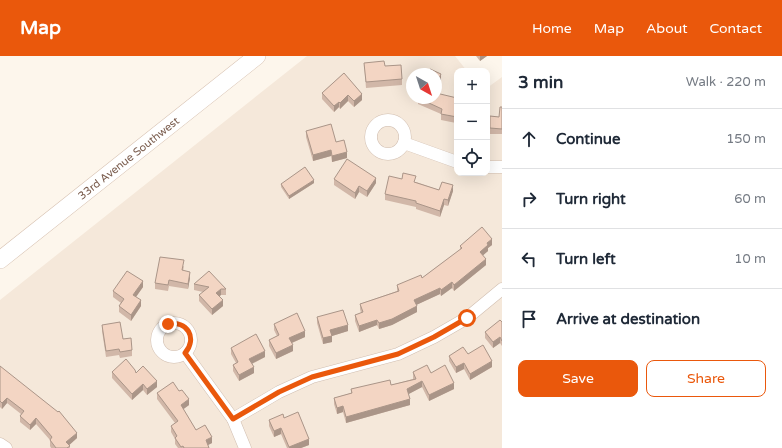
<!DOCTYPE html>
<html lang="en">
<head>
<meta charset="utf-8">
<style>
	body { margin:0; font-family:"Varela Round",sans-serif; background:#f2f2f3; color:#1f2937 }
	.controls { position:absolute; right:12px; top:12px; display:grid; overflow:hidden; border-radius:8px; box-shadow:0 4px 16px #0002 }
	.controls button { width:36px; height:36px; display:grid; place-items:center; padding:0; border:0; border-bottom:1px solid #e0e1e3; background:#fff; color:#1f2937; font:20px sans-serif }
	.compass { position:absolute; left:406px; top:12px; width:36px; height:36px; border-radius:50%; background:#fff; box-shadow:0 4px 16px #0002; rotate:141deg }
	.stop { position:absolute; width:12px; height:12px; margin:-9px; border:3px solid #ea580c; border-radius:50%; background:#fff }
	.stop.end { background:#ea580c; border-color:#fff; box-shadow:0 1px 4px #0008 }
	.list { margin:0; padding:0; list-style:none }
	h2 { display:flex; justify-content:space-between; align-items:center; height:52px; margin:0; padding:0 16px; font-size:17px }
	h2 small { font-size:13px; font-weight:400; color:#747a83 }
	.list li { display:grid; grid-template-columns:26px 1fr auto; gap:12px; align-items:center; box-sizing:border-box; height:60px; padding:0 16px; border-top:1px solid #e0e1e3 }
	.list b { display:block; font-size:15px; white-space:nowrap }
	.list em { font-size:13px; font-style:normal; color:#747a83 }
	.actions { display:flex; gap:8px; padding:12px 16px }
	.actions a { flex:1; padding:9px 0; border:1px solid #ea580c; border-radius:8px; text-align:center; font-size:14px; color:#ea580c }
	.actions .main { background:#ea580c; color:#fff }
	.icon { flex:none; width:22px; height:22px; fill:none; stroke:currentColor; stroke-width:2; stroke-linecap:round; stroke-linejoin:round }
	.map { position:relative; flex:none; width:502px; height:392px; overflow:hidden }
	header { display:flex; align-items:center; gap:24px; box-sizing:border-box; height:56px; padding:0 20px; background:#ea580c; color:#fff }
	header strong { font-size:19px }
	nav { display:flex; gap:22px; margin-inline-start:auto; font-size:14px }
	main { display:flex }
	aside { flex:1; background:#fff }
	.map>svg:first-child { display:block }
	.residential { fill:#f5e8da; fill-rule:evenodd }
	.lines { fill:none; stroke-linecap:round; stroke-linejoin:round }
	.street-casing { stroke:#d1beb0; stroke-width:13 }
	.secondary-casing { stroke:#d6c0b0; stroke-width:18 }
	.street { stroke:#fff; stroke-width:12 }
	.secondary { stroke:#fff; stroke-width:17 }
	.wall { fill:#d1b7a8 }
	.shaded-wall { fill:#aa9588 }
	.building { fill:#f3d5c3; stroke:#aa9588 }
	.route { stroke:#ea580c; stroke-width:5 }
	.labels { text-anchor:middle; stroke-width:3; stroke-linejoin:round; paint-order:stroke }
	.street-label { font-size:11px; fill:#7a5c4d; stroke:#fffaf3 }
</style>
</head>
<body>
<header>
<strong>Map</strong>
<nav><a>Home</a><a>Map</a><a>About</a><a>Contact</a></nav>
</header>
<main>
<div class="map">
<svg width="502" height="392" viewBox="0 0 502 392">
	<rect width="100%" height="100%" fill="#fdf6ec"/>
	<path class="residential" d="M307,0H455L467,15H457V117H487V32L502,21V392H0V244ZM412,18H436V42H412Z"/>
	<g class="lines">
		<defs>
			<g id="street">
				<circle cx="388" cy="81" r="17"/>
				<path d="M404,87L457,106"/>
				<path d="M487,111H502"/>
				<circle cx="174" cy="284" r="17"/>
				<path d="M185,297L233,363L245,392"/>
				<path d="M233,363L279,336L312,321L398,298L434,281L467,262L502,233"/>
				<path d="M0,388L6,392"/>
			</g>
			<g id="secondary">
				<path id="s1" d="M0,204L257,0"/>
			</g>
		</defs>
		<use href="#street" class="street-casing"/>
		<use href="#secondary" class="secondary-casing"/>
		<use href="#street" class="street"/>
		<use href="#secondary" class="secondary"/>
	</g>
	<g class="wall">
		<path d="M476,0H487L480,5Z"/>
		<path d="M364,7L385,10L402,23V29L366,32Z"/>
		<path d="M344,17L362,44L354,51L348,45L340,53L339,51L334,56L322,43V37Z"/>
		<path d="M412,22V39L408,38V32Z"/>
		<path d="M418,42H457V75H456V67L441,64V58L418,48Z"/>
		<path d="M502,51V78H490V60L499,61Z"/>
		<path d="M306,75L336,86L347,102L332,106L331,100L313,105L306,81Z"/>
		<path d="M334,123L376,127L367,141L359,136L355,143L334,129Z"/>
		<path d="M416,126L439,134L453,135L448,150L444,149L440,161L416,153V151L385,144V138Z"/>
		<path d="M314,127L289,143L281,131V128Z"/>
		<path d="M492,189L488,192V195L483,199L486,209L454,235L452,232L441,240L440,238L416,249L417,256L392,269L379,273L377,269L359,276L355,265V259L361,257L360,253V248L397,235V229L422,222L460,194V190Z"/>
		<path d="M184,210L183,215L190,222L188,233L169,230L168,235L155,233V227Z"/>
		<path d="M194,228L226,233V239H221L219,240L223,250L212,259L199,245V239L203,236L194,234Z"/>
		<path d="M143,231L136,241L141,250L131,265L119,256V250L121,247L113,241V235Z"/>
		<path d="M317,261L348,275L332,280V286L323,288L317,267Z"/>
		<path d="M502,266V290L500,287L493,292L485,282V276Z"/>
		<path d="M274,268L305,281L292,287L293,295L276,303L269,290V284L277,280L274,274Z"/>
		<path d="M102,269L123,283L132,294V300L120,302L119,299L106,301L102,275Z"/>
		<path d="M231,292L265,301L252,308L254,317L239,325L233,315V309L236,307L231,298Z"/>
		<path d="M468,298L492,311L470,324L464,313L456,317L449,305V300Z"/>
		<path d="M0,310L77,382L69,389L70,392H51L50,390V384L36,368L30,374L20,366V360L21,358L7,347L2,353L0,351Z"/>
		<path d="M112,316L136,317L157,331L147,339L143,334L132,344L112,322Z"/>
		<path d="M413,316L431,317L454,333L429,345L422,331L408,338L410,349L346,367L343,356L337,358L334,348V342L351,337V333L391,329L413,323Z"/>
		<path d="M157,337L189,349L183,353L196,374L212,387L208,389L209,392H178L175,388V383L171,376V370L175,367L157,343Z"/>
		<path d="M284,362L309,389L301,392H287L281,378L274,381L269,370V364Z"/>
	</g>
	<g class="shaded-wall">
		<path d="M480,0H487L480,5Z"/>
		<path d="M441,18V24L436,35V29Z"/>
		<path d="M362,38V44L354,51V45Z"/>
		<path d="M348,39V45L340,53V47Z"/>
		<path d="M339,46V51L334,56V50Z"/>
		<path d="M331,94V100L313,105V99Z"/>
		<path d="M347,96V102L332,106V100Z"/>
		<path d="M376,122V127L367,141V135Z"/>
		<path d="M314,124V127L289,143V140Z"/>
		<path d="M453,129V135L448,150V144Z"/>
		<path d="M359,130V136L355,143V137Z"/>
		<path d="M444,143V149L440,161V155Z"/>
		<path d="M492,183V189L488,192V195L480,202V196L487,187Z"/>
		<path d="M486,203V209L454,235V229Z"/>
		<path d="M190,216V222L188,233V228Z"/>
		<path d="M143,225V231L133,245V239Z"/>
		<path d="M452,226V232L441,240V234Z"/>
		<path d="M440,232V238L414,250V244Z"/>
		<path d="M221,233V239L216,243V237Z"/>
		<path d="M141,244V250L131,265V259Z"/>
		<path d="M223,244V250L212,259V253Z"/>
		<path d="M417,250V256L392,269L379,273V267Z"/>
		<path d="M377,264V269L359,276V270Z"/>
		<path d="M348,269V275L332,280V286L323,288V282L330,274Z"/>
		<path d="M305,275V281L289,288V282Z"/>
		<path d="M500,281V287L493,292V286Z"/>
		<path d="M293,289V295L276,303V297Z"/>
		<path d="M265,295V301L249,309V303Z"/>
		<path d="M492,305V311L470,324V318Z"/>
		<path d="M464,307V313L456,317V311Z"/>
		<path d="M254,311V317L239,325V319Z"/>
		<path d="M157,325V331L147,339V333Z"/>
		<path d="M422,325V331L407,339V333Z"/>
		<path d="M454,327V333L429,345V339Z"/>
		<path d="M143,328V334L132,344V338Z"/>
		<path d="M7,342V347L2,353V347Z"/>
		<path d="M189,343V349L181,355V349Z"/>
		<path d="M410,343V349L346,367V361Z"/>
		<path d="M343,350V356L337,358V352Z"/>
		<path d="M36,362V368L30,374V369Z"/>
		<path d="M281,372V378L274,381V375Z"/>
		<path d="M77,377V382L66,392V386Z"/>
		<path d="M212,381V387L206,390V384Z"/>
		<path d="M309,383V389L301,392H289V391Z"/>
	</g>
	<g class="building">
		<path d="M384,5L385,10L401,9L402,23L366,26L364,7Z"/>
		<path d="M430,13L441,18L436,29V18H428Z"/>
		<path d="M415,15L422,18H414Z"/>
		<path d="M344,17L362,38L354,45L348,39L340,47L339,46L334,50L322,37Z"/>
		<path d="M412,22V33L408,32Z"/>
		<path d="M436,37L457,42V61L441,58L442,53L418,42H436Z"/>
		<path d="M500,51H502V73L490,72V60L499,61Z"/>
		<path d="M331,68L336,86L344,84L347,96L332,100L331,94L313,99L306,75Z"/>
		<path d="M347,103L376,122L367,135L359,130L355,137L334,123Z"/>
		<path d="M305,111L314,124L289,140L281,128Z"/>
		<path d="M403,117L416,120L414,126L439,134L442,126L453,129L448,144L444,143L440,155L416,147V145L385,138L389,120L402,123Z"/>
		<path d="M482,171L492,183L487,187L488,189L480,196L486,203L454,229L452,226L441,234L440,232L414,244L417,250L392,263L379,267L377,264L359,270L355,259L363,256L360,248L399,235L397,229L421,219L422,222L462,192L460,190Z"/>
		<path d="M160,201L184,204L182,214L190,216L188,228L169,224L168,229L155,227Z"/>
		<path d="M127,215L143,225L133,239L141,244L131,259L119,250L124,243L113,235Z"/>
		<path d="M209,215L226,233H221L216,237L223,244L212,253L199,239L209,231L194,228Z"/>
		<path d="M343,254L348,269L330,274L332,280L323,282L317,261Z"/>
		<path d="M297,257L305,275L289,282L293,289L276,297L269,284L279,279L274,268Z"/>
		<path d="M500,264L502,266V285L500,281L493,286L485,276Z"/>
		<path d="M120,266L123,283L131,282L132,294L120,296L119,293L106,295L102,269Z"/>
		<path d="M256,278L265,295L249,303L254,311L239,319L233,309L238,306L231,292Z"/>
		<path d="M483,289L492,305L470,318L464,307L456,311L449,300L463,291L468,298Z"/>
		<path d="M126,303L135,314L136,317L143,310L157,325L147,333L143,328L132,338L112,316Z"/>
		<path d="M427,309L431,317L445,309L454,327L429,339L422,325L407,333L410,343L346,361L343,350L337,352L334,342L352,337L351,333L390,324L391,329L416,323L413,316Z"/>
		<path d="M0,310L58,356L59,355L77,377L66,386L70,390L67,392H56L50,384L52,381L36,362L30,369L20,360L24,355L7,342L2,347L0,345Z"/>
		<path d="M173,326L179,335L182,334L189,343L181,349L196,374L205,369L212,381L206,384L209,392H184L183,390L181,391L175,382L177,380L171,370L178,365L157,337Z"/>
		<path d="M298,356L309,383L289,391L281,372L274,375L269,364L283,358L284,362Z"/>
	</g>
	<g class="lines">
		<path class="route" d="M168,268C187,264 198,282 185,297L233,363L279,336L312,321L398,298L434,281L467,262"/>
	</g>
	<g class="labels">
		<g class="street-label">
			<text dy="4" stroke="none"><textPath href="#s1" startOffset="164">33rd Avenue Southwest</textPath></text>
		</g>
	</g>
</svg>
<div class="controls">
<button>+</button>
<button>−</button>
<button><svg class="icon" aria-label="locate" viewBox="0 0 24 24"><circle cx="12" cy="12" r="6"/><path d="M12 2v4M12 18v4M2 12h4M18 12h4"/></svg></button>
</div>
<svg class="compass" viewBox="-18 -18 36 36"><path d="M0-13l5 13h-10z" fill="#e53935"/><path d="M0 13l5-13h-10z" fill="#747a83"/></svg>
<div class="stop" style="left:467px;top:262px"></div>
<div class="stop end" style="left:168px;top:268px"></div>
</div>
<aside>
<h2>3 min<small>Walk · 220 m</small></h2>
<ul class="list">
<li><svg class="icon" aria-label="ahead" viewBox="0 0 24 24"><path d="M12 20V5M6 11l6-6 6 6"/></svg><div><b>Continue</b></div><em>150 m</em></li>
<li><svg class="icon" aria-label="right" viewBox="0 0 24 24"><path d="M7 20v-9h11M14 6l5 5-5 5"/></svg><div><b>Turn right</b></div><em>60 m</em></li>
<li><svg class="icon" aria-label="left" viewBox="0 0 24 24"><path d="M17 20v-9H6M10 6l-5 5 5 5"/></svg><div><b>Turn left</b></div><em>10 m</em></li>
<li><svg class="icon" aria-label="arrive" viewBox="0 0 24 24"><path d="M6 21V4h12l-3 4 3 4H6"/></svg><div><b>Arrive at destination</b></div></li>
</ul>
<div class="actions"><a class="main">Save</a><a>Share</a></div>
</aside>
</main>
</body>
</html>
